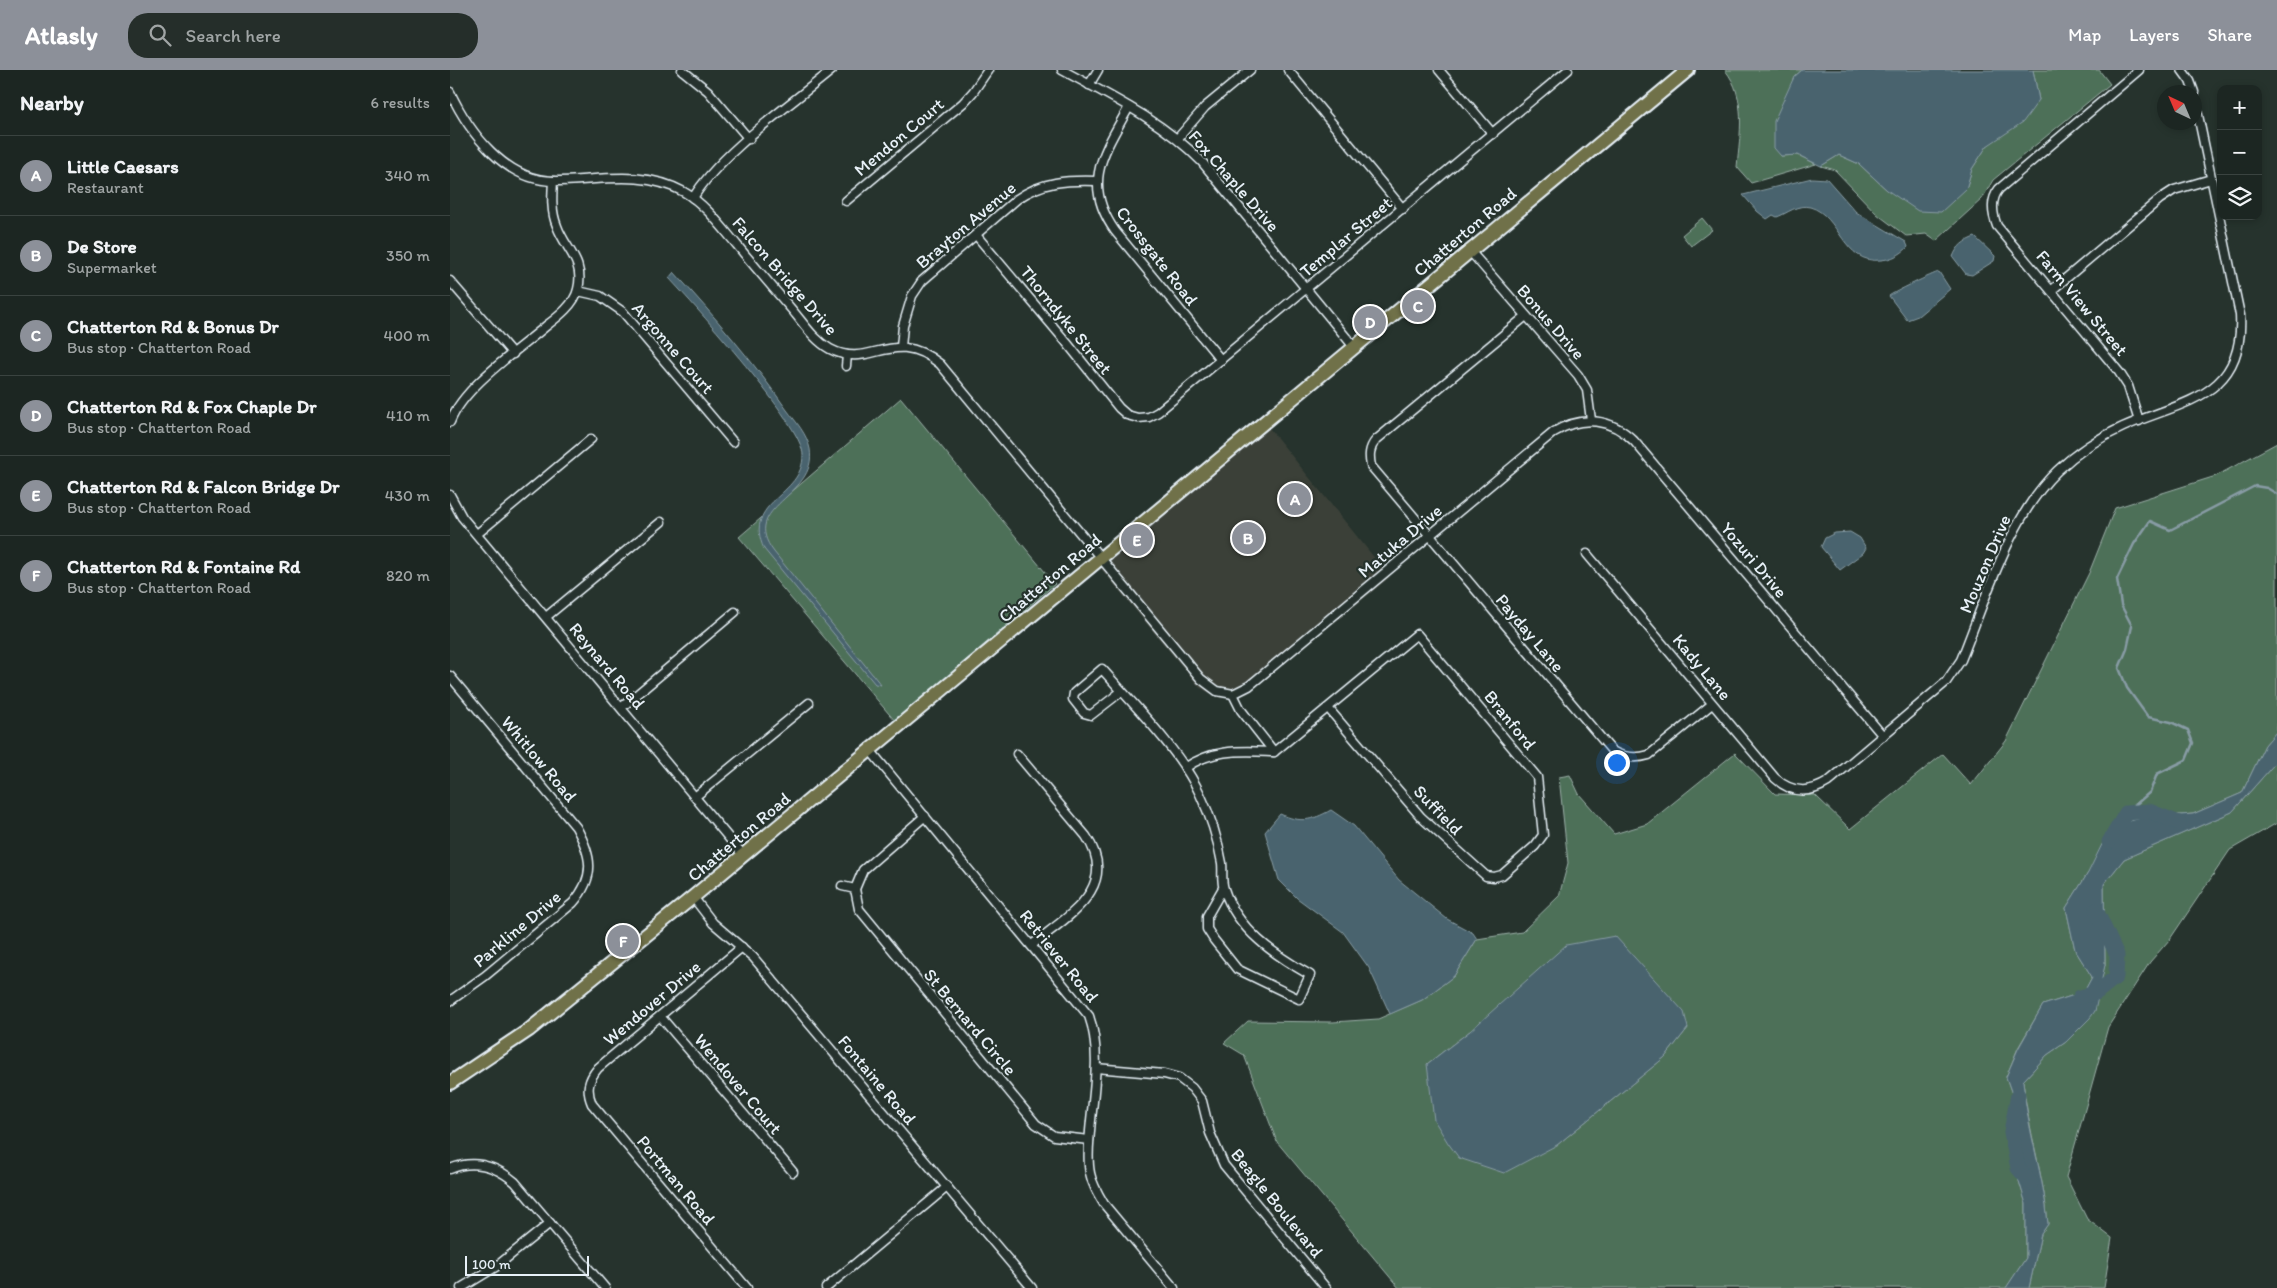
<!DOCTYPE html>
<html lang="en">
<head>
<meta charset="utf-8">
<style>
	body { margin:0; font-family:Itim,sans-serif; background:#252e2a; color:#f1f3f6 }
	.controls { position:absolute; right:15px; top:15px; display:grid; overflow:hidden; border-radius:10px; box-shadow:0 2px 8px #0003 }
	.controls button { width:45px; height:45px; display:grid; place-items:center; padding:0; border:0; border-bottom:1px solid #3a4340; background:#1c2622; color:#f1f3f6; font:25px sans-serif }
	.compass { position:absolute; left:1707px; top:15px; width:45px; height:45px; border-radius:50%; background:#1c2622; box-shadow:0 2px 8px #0003; rotate:316deg }
	.scale { position:absolute; left:15px; bottom:12px; width:124px; box-sizing:border-box; padding-left:5px; border:2px solid #e8f1f8; border-top:0; font-size:14px; line-height:18px; white-space:nowrap; color:#e8f1f8; -webkit-text-stroke:4px #26332d; paint-order:stroke }
	.you { position:absolute; left:1166px; top:692px; width:18px; height:18px; margin:-12px; border:4px solid #fff; border-radius:50%; background:#1a73e8; box-shadow:0 0 0 8px #1a73e833 }
	.badge { display:grid; place-items:center; width:32px; height:32px; border-radius:50%; background:#8c9099; color:#fff; font-size:16px; font-weight:700 }
	.pin { position:absolute; translate:-50% -50%; border:2px solid #fff; box-shadow:0 1px 5px #0006 }
	.list { margin:0; padding:0; list-style:none }
	h2 { display:flex; justify-content:space-between; align-items:center; height:65px; margin:0; padding:0 20px; font-size:21px }
	h2 small { font-size:16px; font-weight:400; color:#a0a5a5 }
	.list li { display:grid; grid-template-columns:32px 1fr auto; gap:15px; align-items:center; box-sizing:border-box; height:80px; padding:0 20px; border-top:1px solid #3a4340 }
	.list b { display:block; font-size:19px; white-space:nowrap }
	.list p { margin:0; font-size:16px; white-space:nowrap; color:#a0a5a5 }
	.list em { font-size:16px; font-style:normal; color:#a0a5a5 }
	.icon { flex:none; width:28px; height:28px; fill:none; stroke:currentColor; stroke-width:2; stroke-linecap:round; stroke-linejoin:round }
	.map { position:relative; flex:none; width:1827px; height:1218px; overflow:hidden }
	header { display:flex; align-items:center; gap:30px; box-sizing:border-box; height:70px; padding:0 25px; background:#8c9099; color:#fff }
	header strong { font-size:24px }
	nav { display:flex; gap:28px; margin-inline-start:auto; font-size:18px }
	.search { width:350px; height:45px; background:#252e2a; display:flex; align-items:center; gap:12px; box-sizing:border-box; padding:0 18px; border-radius:20px; color:#a0a5a5; font-size:19px }
	main { display:flex }
	aside { flex:1; background:#1c2622 }
	.map>svg:first-child { display:block }
	.built { fill:#3b4139 }
	.green { fill:#4e6f59; stroke:#9bb0a8; fill-rule:evenodd }
	.water { fill:#48646e; stroke:#889ca5 }
	.lines { fill:none; stroke-linecap:round; stroke-linejoin:round }
	.stream { stroke:#889ca5; stroke-width:2.5 }
	.river { stroke:#48646e; stroke-width:15 }
	.street-casing { stroke:#e8f1f8; stroke-width:11 }
	.primary-casing { stroke:#e8f1f8; stroke-width:16 }
	.street { stroke:#26332d; stroke-width:8 }
	.primary { stroke:#6f714a; stroke-width:12 }
	.labels { text-anchor:middle; stroke-width:4.5; stroke-linejoin:round; paint-order:stroke }
	.street-label { font-size:18px; fill:#e8f1f8; stroke:#26332d }
</style>
</head>
<body>
<header>
<strong>Atlasly</strong>
<div class="search"><svg class="icon" aria-label="search" viewBox="0 0 24 24"><circle cx="10" cy="10" r="6"/><path d="M15 15l6 6"/></svg>Search here</div>
<nav><a>Map</a><a>Layers</a><a>Share</a></nav>
</header>
<main>
<aside>
<h2>Nearby<small>6 results</small></h2>
<ul class="list">
<li><span class="badge">A</span><div><b>Little Caesars</b><p>Restaurant</p></div><em>340 m</em></li>
<li><span class="badge">B</span><div><b>De Store</b><p>Supermarket</p></div><em>350 m</em></li>
<li><span class="badge">C</span><div><b>Chatterton Rd &amp; Bonus Dr</b><p>Bus stop · Chatterton Road</p></div><em>400 m</em></li>
<li><span class="badge">D</span><div><b>Chatterton Rd &amp; Fox Chaple Dr</b><p>Bus stop · Chatterton Road</p></div><em>410 m</em></li>
<li><span class="badge">E</span><div><b>Chatterton Rd &amp; Falcon Bridge Dr</b><p>Bus stop · Chatterton Road</p></div><em>430 m</em></li>
<li><span class="badge">F</span><div><b>Chatterton Rd &amp; Fontaine Rd</b><p>Bus stop · Chatterton Road</p></div><em>820 m</em></li>
</ul>
</aside>
<div class="map">
<svg width="1827" height="1218" viewBox="0 0 1827 1218">
	<rect width="100%" height="100%" fill="#26332d"/>
	<filter id="ink" filterUnits="userSpaceOnUse"><feTurbulence type="fractalNoise" baseFrequency=".02" numOctaves="2"/><feDisplacementMap in="SourceGraphic" scale="10" xChannelSelector="R" yChannelSelector="G"/><feConvolveMatrix kernelMatrix="1 2 1 2 8 2 1 2 1" color-interpolation-filters="sRGB"/></filter>
	<g filter="url(#ink)">
		<path class="built" d="M819,358L940,507L797,624L770,628L750,618L648,495Z"/>
		<g class="green">
			<path d="M1275,0H1352L1344,7L1331,86L1348,85L1366,94L1301,113L1287,97C1290,65 1297,27 1275,0Z"/>
			<path d="M1583,0H1649L1660,14L1543,110L1532,129L1486,171L1476,164L1456,166L1427,144L1385,100L1371,96L1389,85L1409,94L1437,120L1516,119L1522,99L1537,76L1589,30Z"/>
			<path d="M1252,148L1262,160L1241,176L1232,165Z"/>
			<path d="M451,328L605,514L445,651L289,467Z"/>
			<path d="M1827,373V661L1815,675L1792,723L1743,744L1691,748L1638,803L1616,838L1625,880L1642,907L1634,922L1593,935L1568,978L1556,1007L1562,1024L1568,1068L1569,1111L1576,1134V1188L1556,1218H949L827,1072L794,985L774,973L798,951L883,952L928,949L972,930L1004,906L1027,869L1072,862L1109,826L1118,793L1109,707L1120,705L1129,724L1164,764L1197,754L1285,683L1325,724L1365,725L1400,759L1493,684L1521,715L1556,671L1639,503L1665,438L1766,406ZM1238,958L1215,987L1107,1075L977,994L1020,961Z"/>
			<path d="M1827,691V753L1780,780L1720,869L1700,892L1658,957L1616,1107L1637,1149L1662,1168L1654,1218H1579L1591,1164L1598,1154C1594,1106 1578,1060 1573,1011L1597,985L1616,972L1640,948L1655,895L1654,814L1674,789L1782,742Z"/>
		</g>
		<g class="water">
			<path d="M1352,0H1583L1589,30L1573,52L1537,76L1522,99L1516,119L1491,142L1468,141L1437,120L1409,94L1389,85L1371,96L1348,85L1331,86L1324,78V51L1344,7Z"/>
			<path d="M1362,108L1377,109L1406,142L1456,172L1458,177C1450,185 1442,189 1431,190C1393,195 1390,145 1360,137C1347,134 1338,143 1327,147L1323,145L1317,149L1307,141L1293,125Z"/>
			<path d="M1525,167L1545,186L1544,191L1522,205L1516,204L1503,187C1507,176 1514,171 1525,167Z"/>
			<path d="M224,202C264,246 303,291 337,340C346,352 357,364 360,379C368,428 288,435 324,482L431,615L425,614L314,479C292,430 353,427 353,385C353,355 244,235 219,208Z"/>
			<path d="M1489,202L1500,219L1468,246L1457,250L1439,226C1442,223 1484,203 1489,202Z"/>
			<path d="M1400,462L1410,468L1416,478L1413,483L1390,500L1371,477L1375,468L1385,463Z"/>
			<path d="M1827,661V691L1782,742L1674,789L1654,814L1655,895L1645,941L1640,948L1616,972L1597,985L1573,1011C1577,1060 1594,1106 1598,1154L1591,1164L1579,1218H1556L1576,1188V1134L1569,1111L1568,1068L1562,1024L1556,1007L1568,979L1593,935L1634,922L1642,907L1625,880L1616,838L1638,803L1661,756L1691,748L1743,744L1792,723L1815,675Z"/>
			<path d="M881,740L904,756L949,810L997,849L1023,863L1027,869L1004,906L972,930L940,944L919,898L893,862L847,828L829,810L815,762L830,744C851,753 861,751 881,740Z"/>
			<path d="M1165,866L1234,942L1238,958L1215,987L1107,1075L1054,1103L1009,1088L998,1073L984,1050L977,994L1020,961L1116,875Z"/>
		</g>
		<g class="lines">
			<path class="stream" d="M1676,743L1700,722L1707,704L1736,690L1743,673L1738,660L1721,652L1698,647L1677,618L1669,598L1677,579L1682,556L1671,535L1667,509L1684,474L1700,451L1720,460L1805,416L1817,418L1827,424"/>
			<g class="river">
				<path d="M1659,772L1676,743L1699,741L1729,753"/>
				<path d="M1630,927L1646,923L1666,907L1667,885L1646,840"/>
				<path d="M1568,1025L1561,1062L1568,1098L1581,1113"/>
			</g>
			<defs>
				<g id="street">
					<path d="M232,0L258,21L299,69"/>
					<path d="M612,0C662,27 712,51 752,92L904,277"/>
					<path d="M838,0L953,139"/>
					<path d="M989,0L1043,64"/>
					<path d="M1732,0L1740,11L1744,22"/>
					<path d="M639,15L648,0"/>
					<path d="M0,22C19,62 55,111 104,111C149,111 192,99 234,122C255,134 271,156 287,175C305,197 324,219 343,241C354,254 364,270 380,279C421,301 442,255 490,294L751,609L767,621L783,624"/>
					<path d="M679,37C654,82 631,113 665,161L771,290"/>
					<path d="M728,68L755,37L800,0"/>
					<path d="M243,128C271,82 340,35 382,0"/>
					<path d="M396,131L513,33L523,22L538,0"/>
					<path d="M526,165L617,273L669,338L677,345L688,348L699,347L708,342L1118,0"/>
					<path d="M1020,181L1128,305L1137,320L1141,350"/>
					<path d="M0,211L63,284"/>
					<path d="M1602,220L1710,129L1724,120L1761,109"/>
					<path d="M128,221L150,226L173,242L283,372"/>
					<path d="M1076,246L926,370C919,378 919,386 921,396L1162,681C1174,688 1186,689 1199,685L1262,634"/>
					<path d="M451,277L453,256L462,226L472,211L567,129C593,111 617,110 647,111"/>
					<path d="M396,296L397,285"/>
					<path d="M1689,351L1678,316L1669,302L1547,156C1542,143 1540,130 1549,119L1689,0"/>
					<path d="M0,352C14,316 67,281 96,256C108,247 125,234 128,219C135,191 115,179 107,156C101,142 102,126 103,111"/>
					<path d="M0,425L12,447L293,785"/>
					<path d="M27,464L141,369"/>
					<path d="M1137,484L1325,708C1341,723 1359,724 1378,712L1496,612L1511,590C1535,531 1560,446 1607,401C1626,383 1648,368 1673,357C1730,331 1795,329 1790,245L1744,26"/>
					<path d="M96,547L211,452"/>
					<path d="M0,606L126,757C142,786 146,806 123,833L35,906L0,931"/>
					<path d="M672,621L641,645L634,643L623,629L624,623L652,599C683,634 731,682 750,724C760,745 768,770 772,793C773,801 771,811 774,819C787,860 825,885 860,905L849,929L787,899L764,870L757,859V846L773,818"/>
					<path d="M783,624L799,616L1104,362C1132,345 1161,348 1184,371L1433,666"/>
					<path d="M783,624L791,640L824,682"/>
					<path d="M172,637L285,542"/>
					<path d="M420,680L639,946C652,982 643,1024 640,1061C639,1075 637,1088 640,1103C642,1114 648,1124 654,1134L724,1218"/>
					<path d="M567,684L636,766C671,818 617,846 582,875"/>
					<path d="M735,698C763,678 792,681 824,682L967,564L1087,707L1093,765L1085,776L1052,805L1044,807L1036,806L971,747L878,638"/>
					<path d="M246,726L359,633"/>
					<path d="M475,746L413,800L405,819L409,839L586,1054L604,1066L639,1070"/>
					<path d="M392,816L405,819"/>
					<path d="M243,827L263,853L303,887L582,1218"/>
					<path d="M292,877L148,998C138,1010 136,1020 142,1034L297,1218"/>
					<path d="M210,946L343,1102"/>
					<path d="M646,998L714,1004L729,1008L742,1018L752,1031L760,1063L774,1095L876,1218"/>
					<path d="M0,1099C24,1089 45,1095 65,1112L155,1218"/>
					<path d="M11,1218L47,1196L100,1153"/>
					<path d="M376,1218L497,1117"/>
				</g>
				<path id="primary" d="M0,1013L79,960L243,827L1238,0"/>
			</defs>
			<use href="#street" class="street-casing"/>
			<use href="#primary" class="primary-casing"/>
			<use href="#street" class="street"/>
			<use href="#primary" class="primary"/>
		</g>
	</g>
	<g class="labels">
		<g class="street-label">
			<text transform="translate(449 67) rotate(-40)" y="6">Mendon Court</text>
			<text transform="translate(784 111) rotate(49)" y="6">Fox Chaple Drive</text>
			<text transform="translate(516 155) rotate(-40)" y="6">Brayton Avenue</text>
			<text transform="translate(1015 162) rotate(-40)" y="6">Chatterton Road</text>
			<text transform="translate(896 167) rotate(-40)" y="6">Templar Street</text>
			<text transform="translate(707 186) rotate(52)" y="6">Crossgate Road</text>
			<text transform="translate(335 206) rotate(49)" y="6">Falcon Bridge Drive</text>
			<text transform="translate(1632 233) rotate(50)" y="6">Farm View Street</text>
			<text transform="translate(616 250) rotate(51)" y="6">Thorndyke Street</text>
			<text transform="translate(1101 252) rotate(49)" y="6">Bonus Drive</text>
			<text transform="translate(223 278) rotate(49)" y="6">Argonne Court</text>
			<text transform="translate(950 471) rotate(-40)" y="6">Matuka Drive</text>
			<text transform="translate(1304 490) rotate(50)" y="6">Yozuri Drive</text>
			<text transform="translate(1535 494) rotate(-67)" y="6">Mouzon Drive</text>
			<text transform="translate(600 508) rotate(-40)" y="6">Chatterton Road</text>
			<text transform="translate(1080 563) rotate(50)" y="6">Payday Lane</text>
			<text transform="translate(157 596) rotate(50)" y="6">Reynard Road</text>
			<text transform="translate(1252 597) rotate(50)" y="6">Kady Lane</text>
			<text transform="translate(1060 650) rotate(51)" y="6">Branford</text>
			<text transform="translate(89 689) rotate(50)" y="6">Whitlow Road</text>
			<text transform="translate(988 740) rotate(46)" y="6">Suffield</text>
			<text transform="translate(289 767) rotate(-40)" y="6">Chatterton Road</text>
			<text transform="translate(67 859) rotate(-40)" y="6">Parkline Drive</text>
			<text transform="translate(609 886) rotate(51)" y="6">Retriever Road</text>
			<text transform="translate(202 933) rotate(-40)" y="6">Wendover Drive</text>
			<text transform="translate(520 952) rotate(50)" y="6">St Bernard Circle</text>
			<text transform="translate(427 1010) rotate(50)" y="6">Fontaine Road</text>
			<text transform="translate(288 1014) rotate(50)" y="6">Wendover Court</text>
			<text transform="translate(226 1110) rotate(50)" y="6">Portman Road</text>
			<text transform="translate(827 1133) rotate(51)" y="6">Beagle Boulevard</text>
		</g>
	</g>
</svg>
<div class="controls">
<button>+</button>
<button>−</button>
<button><svg class="icon" aria-label="layers" viewBox="0 0 24 24"><path d="M12 4l9 5-9 5-9-5zM3 14l9 5 9-5"/></svg></button>
</div>
<svg class="compass" viewBox="-18 -18 36 36"><path d="M0-13l5 13h-10z" fill="#e53935"/><path d="M0 13l5-13h-10z" fill="#a0a5a5"/></svg>
<div class="scale">100 m</div>
<div class="you"></div>
<div class="pin badge" style="left:845px;top:429px">A</div>
<div class="pin badge" style="left:798px;top:468px">B</div>
<div class="pin badge" style="left:968px;top:236px">C</div>
<div class="pin badge" style="left:920px;top:252px">D</div>
<div class="pin badge" style="left:687px;top:470px">E</div>
<div class="pin badge" style="left:173px;top:871px">F</div>
</div>
</main>
</body>
</html>
